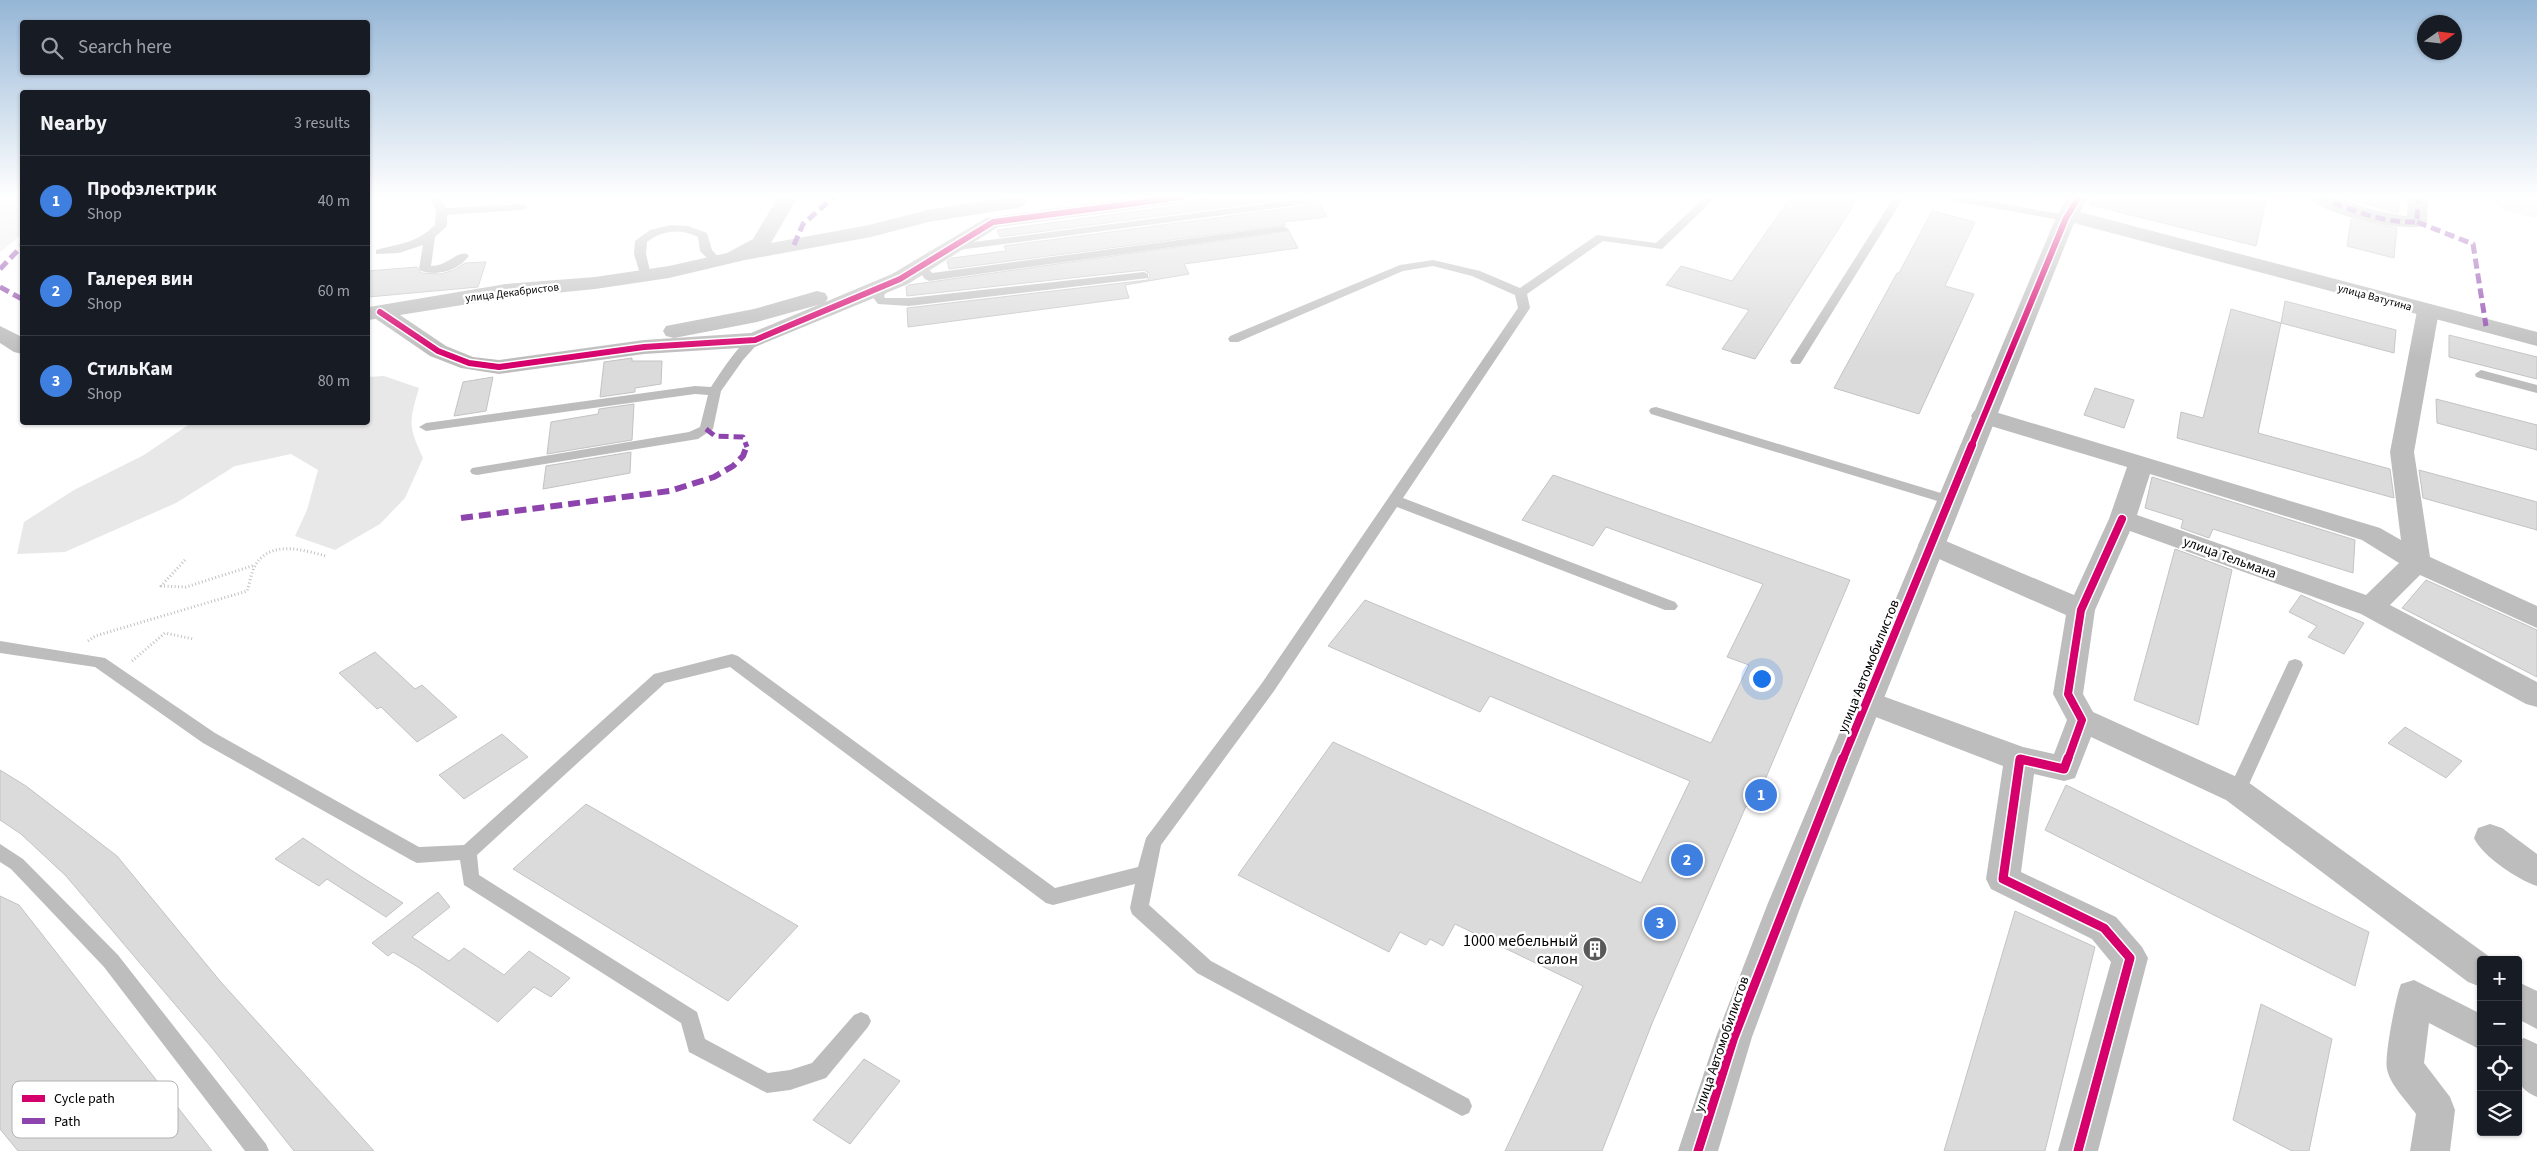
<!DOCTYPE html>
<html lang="en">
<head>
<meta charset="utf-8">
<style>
	body { margin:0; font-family:"Source Sans 3",sans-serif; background:#242831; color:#f1f3f6 }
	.controls { position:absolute; right:15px; bottom:15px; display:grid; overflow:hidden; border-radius:5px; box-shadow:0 1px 4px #0004 }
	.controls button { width:45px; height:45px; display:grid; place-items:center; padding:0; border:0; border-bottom:1px solid #363941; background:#171b24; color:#f1f3f6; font:25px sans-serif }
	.compass { position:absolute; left:2417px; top:15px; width:45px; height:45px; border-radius:50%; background:#171b24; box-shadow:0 1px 4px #0004; rotate:76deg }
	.you { position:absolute; left:1761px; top:678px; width:18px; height:18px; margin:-12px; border:4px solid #fff; border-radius:50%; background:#1a73e8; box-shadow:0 0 0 8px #1a73e833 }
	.badge { display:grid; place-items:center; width:32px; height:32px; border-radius:50%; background:#adaeaf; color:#fff; font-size:16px; font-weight:700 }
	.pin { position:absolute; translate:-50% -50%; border:2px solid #fff; box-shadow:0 1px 5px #0006 }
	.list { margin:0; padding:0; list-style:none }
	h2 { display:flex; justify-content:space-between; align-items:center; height:65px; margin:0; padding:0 20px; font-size:21px }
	h2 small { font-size:16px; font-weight:400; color:#9ea1a6 }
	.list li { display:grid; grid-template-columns:32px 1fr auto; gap:15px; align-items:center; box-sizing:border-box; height:90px; padding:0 20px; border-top:1px solid #363941 }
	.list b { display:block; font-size:19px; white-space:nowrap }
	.list p { margin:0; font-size:16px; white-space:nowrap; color:#9ea1a6 }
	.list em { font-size:16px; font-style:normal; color:#9ea1a6 }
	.icon { flex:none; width:28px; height:28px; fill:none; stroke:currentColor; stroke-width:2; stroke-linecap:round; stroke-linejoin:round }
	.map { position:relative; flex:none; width:2537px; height:1151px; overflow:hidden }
	.search { position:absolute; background:#171b24; box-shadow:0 1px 4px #0004; left:20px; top:20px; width:350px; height:55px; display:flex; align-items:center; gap:12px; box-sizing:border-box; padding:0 18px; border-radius:5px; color:#9ea1a6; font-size:19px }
	.panel { position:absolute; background:#171b24; box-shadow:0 1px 4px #0004; left:20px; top:90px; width:350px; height:335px; border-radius:5px }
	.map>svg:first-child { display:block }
	.green { fill:#e8e8e8 }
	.building { fill:#dbdbdb; stroke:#c3c3c3 }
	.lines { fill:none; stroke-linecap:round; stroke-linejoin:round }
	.path { stroke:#c2c2c2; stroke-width:3; stroke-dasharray:1 2.5; stroke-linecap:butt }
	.service { fill:#bdbdbd; fill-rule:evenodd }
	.minor { fill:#bdbdbd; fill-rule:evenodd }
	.tertiary { fill:#bdbdbd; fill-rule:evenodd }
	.quiet-far1 { stroke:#8e44ad; stroke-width:5; stroke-dasharray:10 5; stroke-linecap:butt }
	.quiet { stroke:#8e44ad; stroke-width:6; stroke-dasharray:12 6; stroke-linecap:butt }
	.cycleway-far2-casing { stroke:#fff; stroke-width:9 }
	.cycleway-far1-casing { stroke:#fff; stroke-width:11 }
	.cycleway-casing { stroke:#fff; stroke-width:12 }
	.cycleway-far2 { stroke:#d6006c; stroke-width:6 }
	.cycleway-far1 { stroke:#d6006c; stroke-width:8 }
	.cycleway { stroke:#d6006c; stroke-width:9 }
	.labels { text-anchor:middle; stroke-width:5; stroke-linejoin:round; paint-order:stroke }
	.far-street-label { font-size:11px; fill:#000; stroke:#fff }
	.street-label { font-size:14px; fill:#000; stroke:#fff }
	.near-poi-label { font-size:16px; fill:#000; stroke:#fff; text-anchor:end }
	.key { fill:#fff; stroke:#b2b2b2; stroke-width:1 }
	.key-label { font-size:14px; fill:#000 }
</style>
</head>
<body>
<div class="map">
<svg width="2537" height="1151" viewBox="0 0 2537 1151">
	<rect width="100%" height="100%" fill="#fff"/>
	<g class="green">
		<path d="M0,197H22V234L0,252Z"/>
		<path d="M2491,197H2537V218C2523,215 2497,212 2491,197Z"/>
		<path d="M384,376L419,388C409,422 408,426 423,458L405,498L380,524L335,550L295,536L307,510L318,470L291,454L235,466L176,503L65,552L17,554L24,522L74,490L144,455L191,423L368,422V377Z"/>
	</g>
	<g class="building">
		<path d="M1213,197H1316L1327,217L1284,222L1286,225L949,269L947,261L952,258L1006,251L1004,246L1306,206L1309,201L1302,197L1000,237L997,230L1182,205L1192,200Z"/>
		<path d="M1791,197H1859L1755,359L1722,349L1749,310L1666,285L1681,266L1732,281Z"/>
		<path d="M2091,197H2247L2266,201L2256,246L2090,205Z"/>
		<path d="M2354,197H2400L2398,213L2354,201Z"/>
		<path d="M1932,211L1975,222L1945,286L1974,294L1919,414L1834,388L1897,273H1899Z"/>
		<path d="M2351,219L2397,228L2394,258L2347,246Z"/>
		<path d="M1289,231L1298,248L1184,264L1189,274L1125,285L1129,298L908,327L907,308L1148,280L1150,274L1144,270L907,296L906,287L909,285Z"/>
		<path d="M486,262L478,287L368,297V271L417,267L421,273L441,274L454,270L465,263Z"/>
		<path d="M2285,301L2396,330L2394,353L2281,323Z"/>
		<path d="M2231,309L2281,323L2258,433L2390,469L2394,498L2177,438L2181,412L2203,418Z"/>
		<path d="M2449,335L2537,357V379L2449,357Z"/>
		<path d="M632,358V361H662L661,384L635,388V392L600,397L604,362Z"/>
		<path d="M493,377L486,411L454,416L463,382Z"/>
		<path d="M2095,388L2134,400L2124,428L2084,415Z"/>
		<path d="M2436,399L2537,425V450L2437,423Z"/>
		<path d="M634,404L632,440L547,454L551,422L598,414L599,409Z"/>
		<path d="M631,452L630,473L543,489L546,466Z"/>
		<path d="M2419,470L2537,502V530L2423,498Z"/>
		<path d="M1553,475L1850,580L1753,808L1746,806L1701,910L1653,1021L1602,1151H1505L1583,986L1455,924L1443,946L1430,939L1426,945L1400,932L1389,952L1238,875L1333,742L1641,883L1690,781L1490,696L1480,712L1328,646L1365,600L1711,743L1749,665L1727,657L1763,584L1606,527L1593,546L1522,520Z"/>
		<path d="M2152,477L2355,540L2353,573L2213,529L2209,538L2181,528L2183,520L2145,508Z"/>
		<path d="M2175,549L2232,570L2198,725L2134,700Z"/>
		<path d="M2426,580L2537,630V677L2402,608Z"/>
		<path d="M2301,595L2364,623L2344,654L2308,637L2317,626L2289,612Z"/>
		<path d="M375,652L415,689L422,685L457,717L417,742L381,707L377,709L339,673Z"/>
		<path d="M2405,727L2462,761L2446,778L2388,743Z"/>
		<path d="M502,734L528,757L464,799L439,775Z"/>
		<path d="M0,770L26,786L117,856L220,981L374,1151H294L212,1048L66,876L21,834L0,820Z"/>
		<path d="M2066,785L2369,932L2355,986L2045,830Z"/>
		<path d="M586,804L798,926L728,1001L513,869Z"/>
		<path d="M303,838L354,872L403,903L386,917L327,879L319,886L275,859Z"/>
		<path d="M438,892L450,907L412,937L449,961L464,948L504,975L529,951L570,978L551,997L534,987L498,1022L418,967L393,952L388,956L372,943Z"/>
		<path d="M0,896L19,905L212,1151H18L0,1129Z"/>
		<path d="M2015,911L2095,947L2045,1151H1944Z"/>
		<path d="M2261,1004L2332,1039L2309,1151H2292L2233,1120Z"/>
		<path d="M864,1059L900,1081L850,1144L813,1120Z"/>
	</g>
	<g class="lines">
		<g class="path">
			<path d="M185,560L161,586L186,587L255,565"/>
			<path d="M88,641L95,636L247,591C250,583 251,572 256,564C272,540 303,550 326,556"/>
			<path d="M132,661L165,633L193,639"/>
		</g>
		<g class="service">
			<path d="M429,197H439L446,208L523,204L528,207L523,210L447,215V226L435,237L431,266C448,266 456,251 467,254L469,256C457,271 439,276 421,271L419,269L423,245L399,253L376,254V250C401,243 415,244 435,225L436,209Z"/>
			<path d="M1705,197H1716L1662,249L1603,241L1527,294L1530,308L1403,498L1675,602L1678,606L1675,610H1665L1397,507L1274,691L1161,845L1149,905L1211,961L1469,1099L1472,1106L1469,1113L1462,1116L1197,973L1132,914L1130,908L1135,884L1053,905L1046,903L730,667L665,683L477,855L479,875L697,1012L705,1039L768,1073L790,1070L812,1063L854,1015L861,1012L868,1015L871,1021L868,1027L826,1078L790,1090L767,1093L689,1052L681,1023L464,885L460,860L417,863L411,860L203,743L95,667L0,653V641L105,658L215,733L419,847L464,845L654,674L732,654L738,656L1055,888L1138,867L1146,838L1262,683L1518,308L1515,295L1472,276L1433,266L1403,271L1238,342H1230L1228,339L1230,336L1400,265L1433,260L1480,271L1520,288L1597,235L1656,243Z"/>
			<path d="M1894,197H1904L1802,361L1800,364H1792L1790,361Z"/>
			<path d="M1943,197H1965L2066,215L2072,218L2066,221L1948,200Z"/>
			<path d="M1302,199L1307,202L1306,204L951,251L945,248L951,245Z"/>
			<path d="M671,225L688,226L707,233L712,250L723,262L721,264H713L700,251L698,237C682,228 661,230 647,242L646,254L651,275L649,277H641L634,254L635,241L650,230Z"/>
			<path d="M1283,226L1289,229L1287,231L929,281L925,279L915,266L917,264H925L932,273Z"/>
			<path d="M1144,272L1148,274V278L909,306L878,304L872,296L879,283L883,282L889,286L884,296L885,298H909Z"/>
			<path d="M755,336L761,340L743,360L721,391L713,429L698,439L477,475L472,474L470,471L472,468L689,432L700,427L708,395L695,394L426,431L419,427L426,423L695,386L711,387C720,374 740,340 755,336Z"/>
			<path d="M2481,370L2537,385V393L2476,377L2475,374Z"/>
			<path d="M1656,407L1954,497L1956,500L1954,503H1944L1651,414L1649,411L1651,408Z"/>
			<path d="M2295,659L2301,661L2303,665L2246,791L2243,796L2237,798L2231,796L2228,791L2287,665L2289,661Z"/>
			<path d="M0,844L23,859L118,955L266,1144L269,1151H245L104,967L11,869L0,862Z"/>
		</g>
		<g class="minor">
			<path d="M778,197H798L771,243L869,225L927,210L1012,197L1024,198L1027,202L1024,206L1017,208L928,222L871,237L745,260L669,278L595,289L506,298L400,315L446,346L473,357L499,360L644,340L751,333L892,274L986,218L1138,197H1192L1189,201L1182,203L998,227L908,284L755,347L644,354L499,374L461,368L430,356L376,319L368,320L369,307L506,284L595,277L669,266L727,253L753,239Z"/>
			<path d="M2309,197H2336L2374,210L2405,216H2407L2408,197H2428L2427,222L2424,226C2403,232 2321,215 2309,197Z"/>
			<path d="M817,291L825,293L828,298L825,303L757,322L674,338L666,336L663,331L666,326L754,309Z"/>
			<path d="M2428,304L2436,306L2439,311L2414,452L2430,557L2537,606V628L2420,575L2390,605L2537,682V707L2526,704L2361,614L2130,531L2095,610L2083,694L2093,712L2248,782L2494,960H2481V987L2468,982L2226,800L2091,737L2075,778L2064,781L2034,774L2021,872L2116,917L2142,947L2148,958L2098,1151H2058L2111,962L2092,939L1991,889L1986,879L2003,766L1855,709L1851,701L1855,693L1866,690L2023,747L2054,754L2067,720L2053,694L2066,615L1921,551L1918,545L1921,539L1931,536L1941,539L2074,595L2109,519L2127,467L1974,421L1971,416L1974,411L1983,409L1992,411L2380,528L2401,540L2390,452L2417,311L2420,306ZM2150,474L2362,540L2399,563L2366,595L2137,515Z"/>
			<path d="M0,326L22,337V354L14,352L0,343Z"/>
			<path d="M2490,824L2502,828L2537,854V886C2518,880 2482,856 2474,838L2478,828Z"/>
			<path d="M2414,980L2481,1014V1050L2429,1023L2424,1063L2450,1097L2455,1110L2450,1151H2410L2416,1114C2407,1101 2390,1085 2387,1069C2384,1057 2396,996 2401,984Z"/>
			<path d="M2518,982L2537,991V1029L2518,1019Z"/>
			<path d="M2524,1038L2537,1044V1097C2510,1086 2518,1066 2518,1041Z"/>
		</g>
		<path class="tertiary" d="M2069,197H2089L2080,212L2537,332V346L2074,223L1802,903L1752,1037L1718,1151H1678L1716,1037L1768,903L2057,215Z"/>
		<g class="quiet-far1">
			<path d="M2319,197C2351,210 2382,223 2417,222L2418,197"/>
			<path d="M2417,222L2473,244L2486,326"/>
			<path d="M794,245L803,224L834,197"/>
			<path d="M0,269L22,246"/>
			<path d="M0,287L22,299"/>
			<path d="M706,429L715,436L743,437L747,447"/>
		</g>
		<path class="quiet" d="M461,518L670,491L714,477L733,466L743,456L747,445"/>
		<defs>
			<g id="cycleway-far2">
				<path d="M380,312L438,351L469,363L499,367L644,347L755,340L900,279L993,222L1182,197"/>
				<path d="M1971,447L2066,218L2079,197"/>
			</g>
			<g id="cycleway-far1">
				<path d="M1843,759L1972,445"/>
				<path d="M2020,759H2022"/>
				<path d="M2068,759L2082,720L2068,694L2081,610L2122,519"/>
			</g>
			<g id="cycleway">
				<path d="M2068,758L2064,769L2020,759L2003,879L2104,928L2130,958L2078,1151"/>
				<path d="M1698,1151L1734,1037L1843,758"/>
			</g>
		</defs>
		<use href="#cycleway-far2" class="cycleway-far2-casing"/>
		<use href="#cycleway-far1" class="cycleway-far1-casing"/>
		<use href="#cycleway" class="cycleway-casing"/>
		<use href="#cycleway-far2" class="cycleway-far2"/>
		<use href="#cycleway-far1" class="cycleway-far1"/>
		<use href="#cycleway" class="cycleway"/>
	</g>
	<linearGradient id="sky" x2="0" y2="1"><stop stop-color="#95b6d6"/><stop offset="0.55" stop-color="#fff"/><stop offset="1" stop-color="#fff" stop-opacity="0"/></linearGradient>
	<rect width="2537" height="358" fill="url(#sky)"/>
	<defs>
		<symbol id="building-disc" viewBox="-11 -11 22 22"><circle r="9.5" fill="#595959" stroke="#fff"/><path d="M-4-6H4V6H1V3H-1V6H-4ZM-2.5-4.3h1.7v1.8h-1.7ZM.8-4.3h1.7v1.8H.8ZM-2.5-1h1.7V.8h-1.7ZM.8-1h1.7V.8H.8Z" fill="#fff"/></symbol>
	</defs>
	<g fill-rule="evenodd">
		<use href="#building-disc" x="1581" y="935" width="28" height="28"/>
	</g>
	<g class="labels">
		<g class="far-street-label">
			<text transform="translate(512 292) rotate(-7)" y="4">улица Декабристов</text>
			<text transform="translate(2375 297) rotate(15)" y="4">улица Ватутина</text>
		</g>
		<g class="street-label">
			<text transform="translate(2230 557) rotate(20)" y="5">улица Тельмана</text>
			<text transform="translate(1868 666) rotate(-68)" y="5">улица Автомобилистов</text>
			<text transform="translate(1721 1044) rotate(-71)" y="5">улица Автомобилистов</text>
		</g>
		<g class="near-poi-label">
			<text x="1578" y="946">1000 мебельный<tspan x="1578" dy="18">салон</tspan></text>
		</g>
	</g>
	<rect x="12" y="1081" width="166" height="57" rx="8" class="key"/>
	<rect x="22" y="1095" width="23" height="7" fill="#d6006c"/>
	<rect x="22" y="1118" width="23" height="6" fill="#8e44ad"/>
	<g class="key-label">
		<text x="54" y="1103">Cycle path</text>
		<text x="54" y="1126">Path</text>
	</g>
</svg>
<div class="controls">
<button>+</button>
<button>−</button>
<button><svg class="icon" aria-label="locate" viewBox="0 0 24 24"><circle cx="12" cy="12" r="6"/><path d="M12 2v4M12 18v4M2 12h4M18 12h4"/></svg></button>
<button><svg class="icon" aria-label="layers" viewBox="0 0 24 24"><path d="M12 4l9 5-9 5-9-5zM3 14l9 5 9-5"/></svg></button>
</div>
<svg class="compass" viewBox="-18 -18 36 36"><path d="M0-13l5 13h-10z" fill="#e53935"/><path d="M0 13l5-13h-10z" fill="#9ea1a6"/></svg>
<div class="you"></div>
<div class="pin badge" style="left:1761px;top:795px;background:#3f7fe0">1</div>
<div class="pin badge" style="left:1687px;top:860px;background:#3f7fe0">2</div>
<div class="pin badge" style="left:1660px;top:923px;background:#3f7fe0">3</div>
<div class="search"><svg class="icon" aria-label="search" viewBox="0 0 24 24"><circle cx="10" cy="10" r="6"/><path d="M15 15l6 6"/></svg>Search here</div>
<section class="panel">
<h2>Nearby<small>3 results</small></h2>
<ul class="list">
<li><span class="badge" style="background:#3f7fe0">1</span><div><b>Профэлектрик</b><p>Shop</p></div><em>40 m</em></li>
<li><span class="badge" style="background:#3f7fe0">2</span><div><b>Галерея вин</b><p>Shop</p></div><em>60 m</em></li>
<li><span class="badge" style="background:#3f7fe0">3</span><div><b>СтильКам</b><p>Shop</p></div><em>80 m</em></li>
</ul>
</section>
</div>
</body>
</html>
